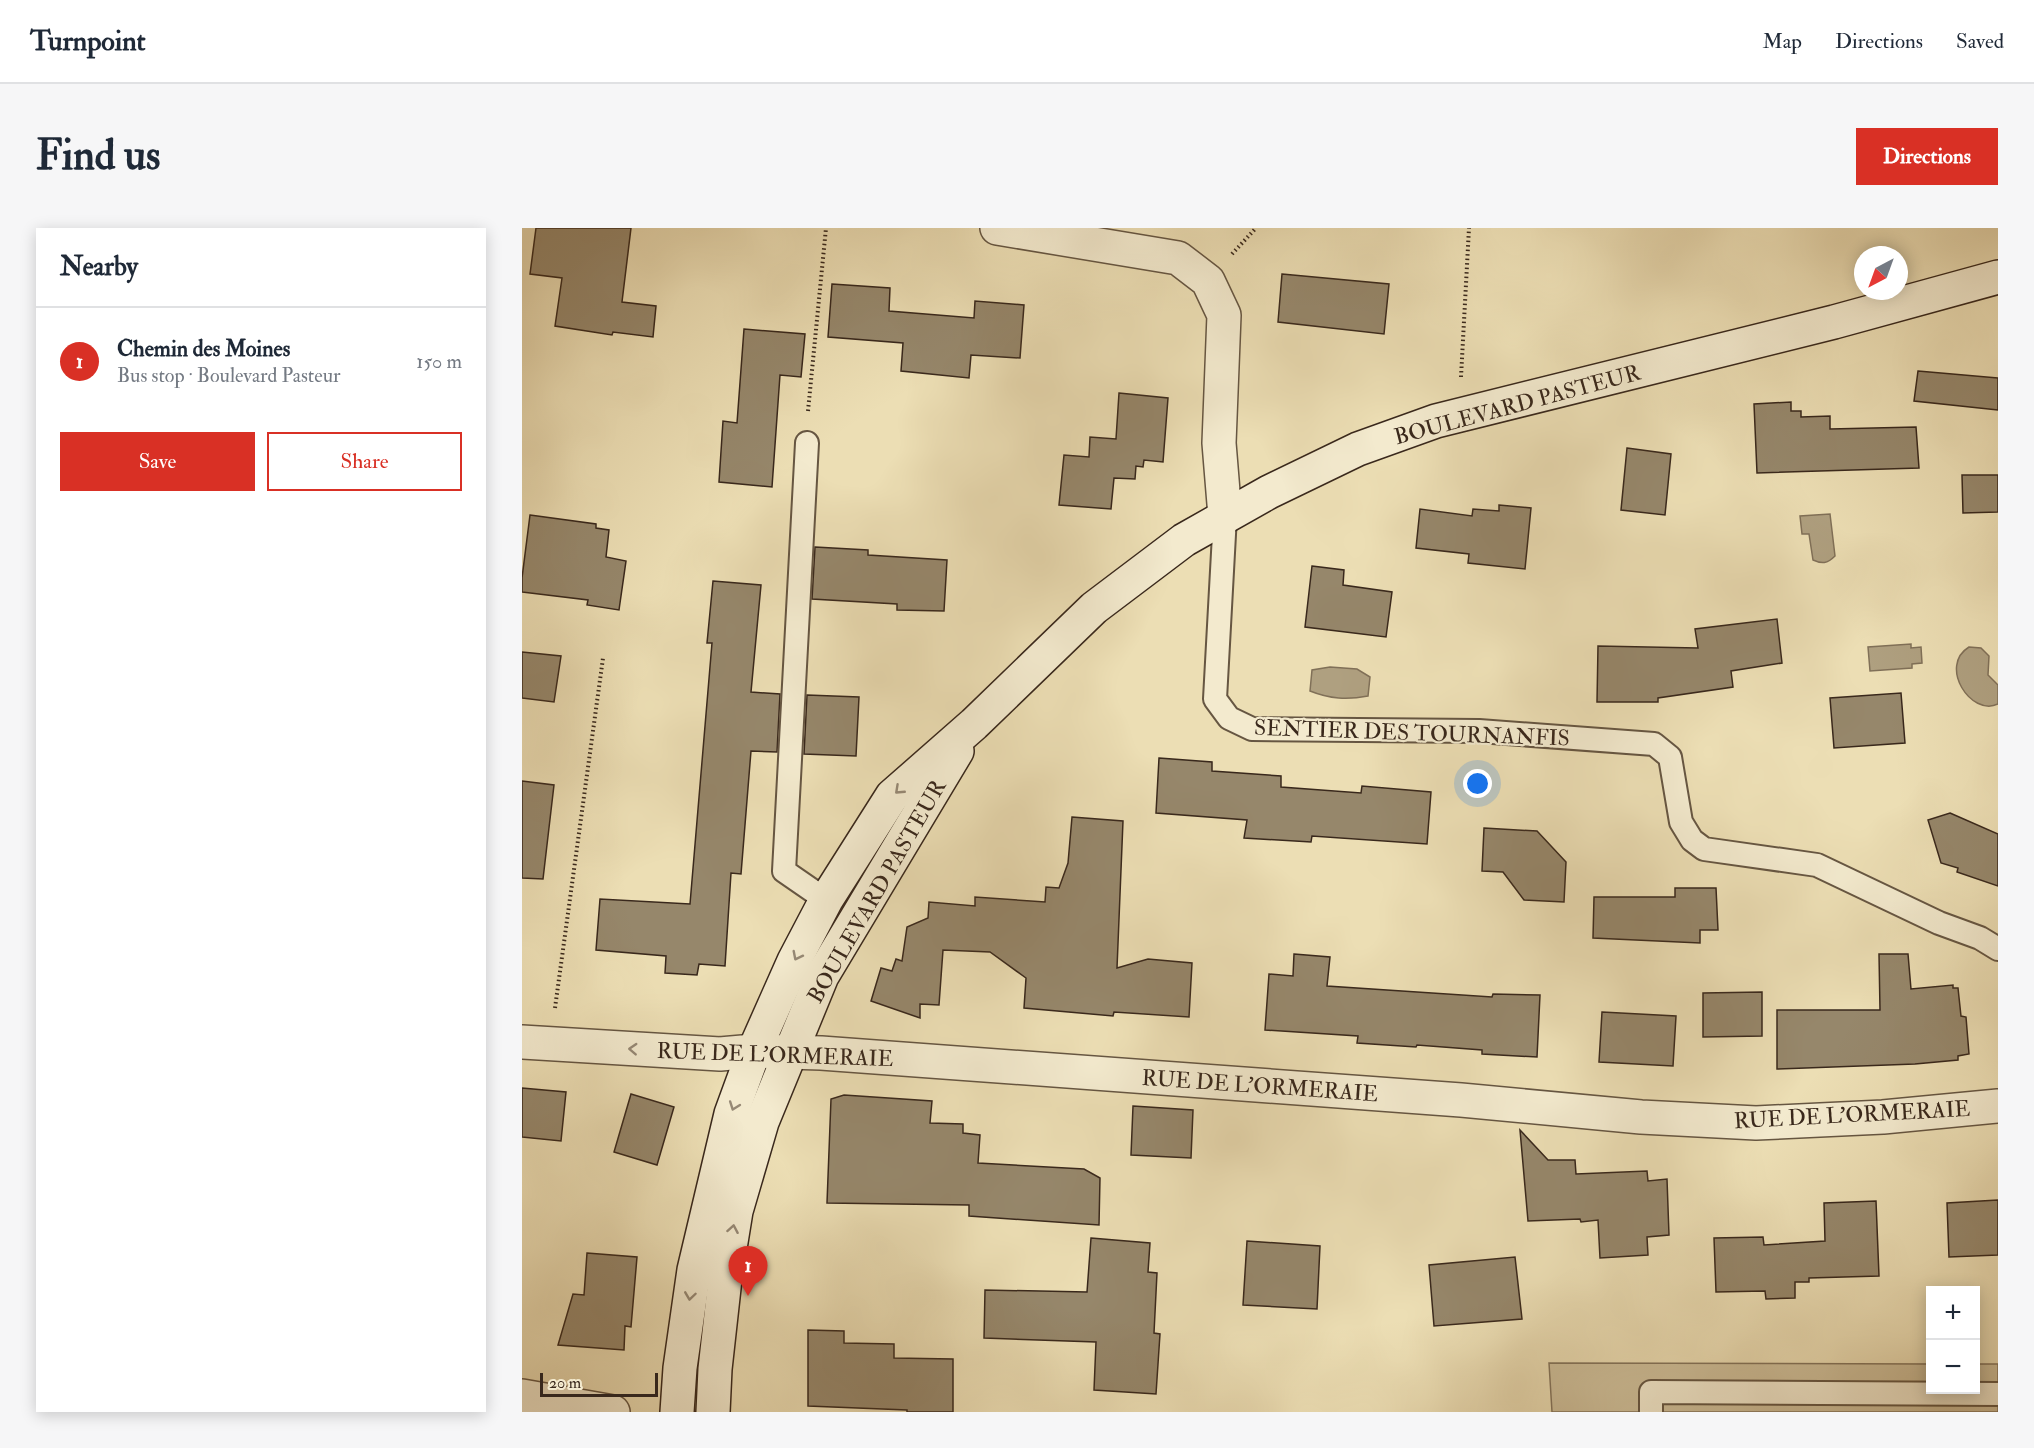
<!DOCTYPE html>
<html lang="en">
<head>
<meta charset="utf-8">
<style>
	body { margin:0; font-family:"IM FELL Double Pica",serif; background:#f6f6f7; color:#1f2937 }
	.controls { position:absolute; right:18px; bottom:18px; display:grid; overflow:hidden; border-radius:0px; box-shadow:0 3px 15px #0003 }
	.controls button { width:54px; height:54px; display:grid; place-items:center; padding:0; border:0; border-bottom:2px solid #e0e1e3; background:#fff; color:#1f2937; font:30px sans-serif }
	.compass { position:absolute; left:1332px; top:18px; width:54px; height:54px; border-radius:50%; background:#fff; box-shadow:0 3px 15px #0003; rotate:221deg }
	.scale { position:absolute; left:18px; bottom:15px; width:118px; box-sizing:border-box; padding-left:6px; border:3px solid #39281c; border-top:0; font-size:16px; line-height:21px; white-space:nowrap; color:#39281c; -webkit-text-stroke:4px #f3eace; paint-order:stroke }
	.you { position:absolute; left:956px; top:556px; width:21px; height:21px; margin:-15px; border:4px solid #fff; border-radius:50%; background:#1a73e8; box-shadow:0 0 0 9px #1a73e833 }
	.badge { display:grid; place-items:center; width:39px; height:39px; border-radius:50%; background:#d93025; color:#fff; font-size:20px; font-weight:700 }
	.pin { position:absolute; translate:-50% -50px; filter:drop-shadow(0 2px 3px #0008) }
	.pin::after { content:''; position:absolute; top:32px; width:21px; height:18px; background:inherit; clip-path:polygon(0 0,100% 0,50% 100%) }
	.list { margin:0; padding:0; list-style:none }
	h2 { display:flex; justify-content:space-between; align-items:center; height:78px; margin:0; padding:0 24px; font-size:26px }
	h2 small { font-size:20px; font-weight:400; color:#747a83 }
	.list li { display:grid; grid-template-columns:39px 1fr auto; gap:18px; align-items:center; box-sizing:border-box; height:108px; padding:0 24px; border-top:2px solid #e0e1e3 }
	.list b { display:block; font-size:22px; white-space:nowrap }
	.list p { margin:0; font-size:20px; white-space:nowrap; color:#747a83 }
	.list em { font-size:20px; font-style:normal; color:#747a83 }
	.actions { display:flex; gap:12px; padding:18px 24px }
	.actions a { flex:1; padding:14px 0; border:2px solid #d93025; border-radius:0px; text-align:center; font-size:21px; color:#d93025 }
	.actions .main { background:#d93025; color:#fff }
	.map { position:relative; flex:none; width:1476px; height:1184px; overflow:hidden; border-radius:0px }
	header { display:flex; align-items:center; gap:36px; box-sizing:border-box; height:84px; padding:0 30px; background:#fff; border-bottom:2px solid #e0e1e3 }
	header strong { font-size:28px }
	nav { display:flex; gap:33px; margin-inline-start:auto; font-size:21px }
	.intro { display:flex; align-items:center; justify-content:space-between; box-sizing:border-box; height:144px; padding:0 36px }
	h1 { margin:0; font-size:42px }
	.button { padding:15px 27px; border-radius:0px; background:#d93025; color:#fff; font-size:21px; font-weight:700 }
	main { display:flex; gap:36px; padding:0 36px }
	aside { flex:1; background:#fff; border-radius:0px; box-shadow:0 3px 15px #0003 }
	.map>svg:first-child { display:block }
	.green { fill:#cebf9a; stroke:#84745b; stroke-width:1.5 }
	.water { fill:#afa080; stroke:#807058; stroke-width:1.5 }
	.building { fill:#96876b; stroke:#39281c; stroke-width:1.5 }
	.lines { fill:none; stroke-linecap:round; stroke-linejoin:round }
	.service-casing { stroke:#665642; stroke-width:26 }
	.minor-casing { stroke:#665642; stroke-width:36 }
	.secondary-casing { stroke:#39281c; stroke-width:36 }
	.path { stroke:#39281c; stroke-width:4; stroke-dasharray:1.5 3; stroke-linecap:butt }
	.service { stroke:#f3eace; stroke-width:22 }
	.minor { stroke:#f3eace; stroke-width:33 }
	.secondary { stroke:#f3eace; stroke-width:33 }
	.oneway { stroke:#968975 }
	.labels { text-anchor:middle; stroke-width:4.5; stroke-linejoin:round; paint-order:stroke }
	.street-label { font-size:22px; fill:#39281c; stroke:#f3eace }
</style>
</head>
<body>
<header>
<strong>Turnpoint</strong>
<nav><a>Map</a><a>Directions</a><a>Saved</a></nav>
</header>
<div class="intro"><h1>Find us</h1><a class="button">Directions</a></div>
<main>
<aside>
<h2>Nearby<small></small></h2>
<ul class="list">
<li><span class="badge">1</span><div><b>Chemin des Moines</b><p>Bus stop · Boulevard Pasteur</p></div><em>150 m</em></li>
</ul>
<div class="actions"><a class="main">Save</a><a>Share</a></div>
</aside>
<div class="map">
<svg width="1476" height="1184" viewBox="0 0 1476 1184">
	<rect width="100%" height="100%" fill="#ecdeb4"/>
	<filter id="stains"><feTurbulence type="fractalNoise" baseFrequency=".00333" numOctaves="4"/><feColorMatrix values="0 0 0 0 .2 0 0 0 0 .09 0 0 0 0 .02 0 0 0 .5 -.17"/></filter>
	<radialGradient id="worn" r=".72"><stop offset=".6" stop-color="#630" stop-opacity="0"/><stop offset="1" stop-color="#630" stop-opacity=".3"/></radialGradient>
	<path class="green" d="M1027,1135L1408,1136V1162H1454V1136H1476V1184H1030Z"/>
	<g class="water">
		<path d="M1308,286L1313,328C1305,336 1300,336 1291,332L1287,306H1280L1278,288Z"/>
		<path d="M1389,416V420L1399,419L1400,435L1390,436V440L1348,443L1346,419Z"/>
		<path d="M1447,419L1459,420L1467,428L1466,447L1476,457V476C1449,489 1416,438 1447,419Z"/>
		<path d="M808,439L835,441L848,449L846,468C825,472 808,471 788,463L790,442Z"/>
	</g>
	<g class="building">
		<path d="M14,0H109L100,74L134,78L131,109L91,104L90,107L33,98L40,50L8,46Z"/>
		<path d="M760,46L867,56L862,106L756,94Z"/>
		<path d="M310,56L368,60L367,83L452,90L453,73L502,77L498,130L449,127L447,150L379,143L381,115L306,109Z"/>
		<path d="M222,101L283,106L279,149L258,147L250,259L197,254L201,193L215,195Z"/>
		<path d="M1396,143L1476,150V182L1392,173Z"/>
		<path d="M597,165L646,170L641,234L622,232L621,239L614,238L613,251L592,250L589,281L537,277L542,227L567,229L568,209L594,211Z"/>
		<path d="M1269,174V183H1279V189L1308,188V201L1394,199L1397,240L1235,245L1232,176Z"/>
		<path d="M1105,220L1149,226L1143,287L1099,282Z"/>
		<path d="M1440,247H1476V284L1441,285Z"/>
		<path d="M977,277L1009,280L1003,341L946,335L947,326L894,320L898,281L950,288L951,281L977,283Z"/>
		<path d="M8,287L74,296V300L87,302L84,329L104,333L97,382L65,377L66,372L0,364V350Z"/>
		<path d="M293,319L346,322V327L425,332L422,383L375,382V376L290,371Z"/>
		<path d="M790,338L822,342L821,357L870,364L864,409L783,399Z"/>
		<path d="M191,353L239,357L229,464L258,466L255,524L229,523L219,646L209,645L203,738L177,736L175,747L143,745L144,728L74,722L78,671L168,676L190,415H185Z"/>
		<path d="M1255,391L1260,435L1209,443L1211,459L1136,470V474H1075L1076,418L1176,420L1173,401Z"/>
		<path d="M0,424L39,428L32,474L0,470Z"/>
		<path d="M1379,465L1383,515L1312,520L1308,470Z"/>
		<path d="M285,467L337,469L334,528L282,526Z"/>
		<path d="M637,530L690,534V543L759,548V559L839,565L840,558L909,564L905,616L790,608L789,614L722,610L725,592L634,585Z"/>
		<path d="M0,553L32,557L21,651L0,650Z"/>
		<path d="M1428,585L1476,606V658L1435,644L1436,640L1419,635L1406,592Z"/>
		<path d="M550,589L601,593L595,740L626,731L670,735L667,789L592,784L591,788L502,780L504,750L468,724L421,722L417,777L398,776V790L349,773L359,740L370,743L374,731L380,733L385,699L406,690L407,674L453,678V669L523,674L524,659L537,660L546,635Z"/>
		<path d="M962,600L1015,603L1044,634L1042,674L1002,672L981,644L960,643Z"/>
		<path d="M1153,660H1194L1196,702H1178V715L1071,710L1072,669H1153Z"/>
		<path d="M772,726L808,729L805,758L970,769L971,766L1018,767L1015,829L960,826V822L895,817L894,819L835,815L836,808L743,802L747,746L771,748Z"/>
		<path d="M1357,726H1386L1389,761L1431,757V760H1436L1439,788L1444,789L1447,826L1436,828V832L1393,836L1255,841V782H1358Z"/>
		<path d="M1240,764V808L1181,809V765Z"/>
		<path d="M1080,784L1154,788L1151,838L1077,834Z"/>
		<path d="M0,860L44,864L39,913L0,909Z"/>
		<path d="M109,866L152,879L135,937L92,924Z"/>
		<path d="M322,867L410,873L408,895L441,896V905L458,907L456,935L562,941L578,950L577,997L447,988V977L305,975L309,871Z"/>
		<path d="M611,878L671,882L669,930L609,927Z"/>
		<path d="M998,902L1026,932H1053L1054,946L1125,943L1126,953L1145,951L1147,1007L1125,1009L1126,1027L1078,1030L1076,992L1059,994L1058,991L1006,993Z"/>
		<path d="M1476,972V1027L1427,1029L1425,975Z"/>
		<path d="M1354,973L1357,1048L1287,1050V1054H1273V1070L1244,1071L1243,1063L1194,1064L1192,1010L1241,1009L1242,1017L1303,1013L1302,975Z"/>
		<path d="M569,1010L628,1015L626,1044L635,1045L632,1105L638,1106L634,1166L572,1162L574,1114L462,1110L463,1062L565,1064Z"/>
		<path d="M725,1013L798,1018L795,1081L721,1077Z"/>
		<path d="M65,1025L115,1029L109,1099L103,1098L102,1122L36,1117L51,1066L62,1067Z"/>
		<path d="M993,1029L1000,1091L912,1098L907,1037Z"/>
		<path d="M286,1102L322,1103V1115L372,1116V1130L431,1131V1184H385V1182L286,1178Z"/>
	</g>
	<g class="lines">
		<defs>
			<g id="service">
				<path d="M285,215L262,643L304,672"/>
				<path d="M703,288L693,471L707,490L730,501L957,503L1132,516L1148,529L1159,594L1170,612L1182,621L1295,637L1417,695L1458,710L1476,721"/>
				<path d="M1129,1184V1164L1476,1166"/>
			</g>
			<g id="minor">
				<path d="M475,0L656,30L686,53L702,87L697,215L703,288"/>
				<path d="M0,814L198,826L232,823L299,825L939,872L1119,889L1234,895L1361,889L1476,878"/>
				<path d="M0,1168L91,1184"/>
			</g>
			<g id="secondary">
				<path d="M155,1184L158,1140L172,1042L209,886L232,823L272,733L304,672L370,568L452,496L572,380L662,312L747,264L836,221L914,193L1312,94L1476,49"/>
				<path d="M191,1184L193,1141L203,1051L214,983L240,894L300,748L435,523"/>
			</g>
		</defs>
		<use href="#service" class="service-casing"/>
		<use href="#minor" class="minor-casing"/>
		<use href="#secondary" class="secondary-casing"/>
		<g class="path">
			<path d="M710,26L734,0"/>
			<path d="M939,149L947,0"/>
			<path d="M286,183L304,0"/>
			<path d="M33,780L81,430"/>
		</g>
		<use href="#service" class="service"/>
		<use href="#minor" class="minor"/>
		<use href="#secondary" class="secondary"/>
	</g>
	<defs><path id="oneway-chevron" d="M-2-3.5L2.5 0L-2 3.5" fill="none" stroke-width="1.6" stroke-linecap="round" stroke-linejoin="round" transform="scale(1.5)"/></defs>
	<g class="oneway">
		<use href="#oneway-chevron" transform="translate(377 562) rotate(137)"/>
		<use href="#oneway-chevron" transform="translate(275 728) rotate(117)"/>
		<use href="#oneway-chevron" transform="translate(111 821) rotate(-177)"/>
		<use href="#oneway-chevron" transform="translate(212 878) rotate(110)"/>
		<use href="#oneway-chevron" transform="translate(211 1001) rotate(-80)"/>
		<use href="#oneway-chevron" transform="translate(168 1068) rotate(98)"/>
	</g>
	<g class="labels">
		<g class="street-label">
			<text transform="translate(995 176) rotate(-15)" y="8">BOULEVARD PASTEUR</text>
			<text transform="translate(890 504) rotate(2)" y="8">SENTIER DES TOURNANFIS</text>
			<text transform="translate(354 663) rotate(-60)" y="8">BOULEVARD PASTEUR</text>
			<text transform="translate(253 826) rotate(2)" y="8">RUE DE L'ORMERAIE</text>
			<text transform="translate(738 857) rotate(4)" y="8">RUE DE L'ORMERAIE</text>
			<text transform="translate(1330 886) rotate(-3)" y="8">RUE DE L'ORMERAIE</text>
		</g>
	</g>
	<rect width="100%" height="100%" filter="url(#stains)"/>
	<rect width="100%" height="100%" fill="url(#worn)"/>
</svg>
<div class="controls">
<button>+</button>
<button>−</button>
</div>
<svg class="compass" viewBox="-18 -18 36 36"><path d="M0-13l5 13h-10z" fill="#e53935"/><path d="M0 13l5-13h-10z" fill="#747a83"/></svg>
<div class="scale">20 m</div>
<div class="you"></div>
<div class="pin badge" style="left:226px;top:1068px">1</div>
</div>
</main>
</body>
</html>
